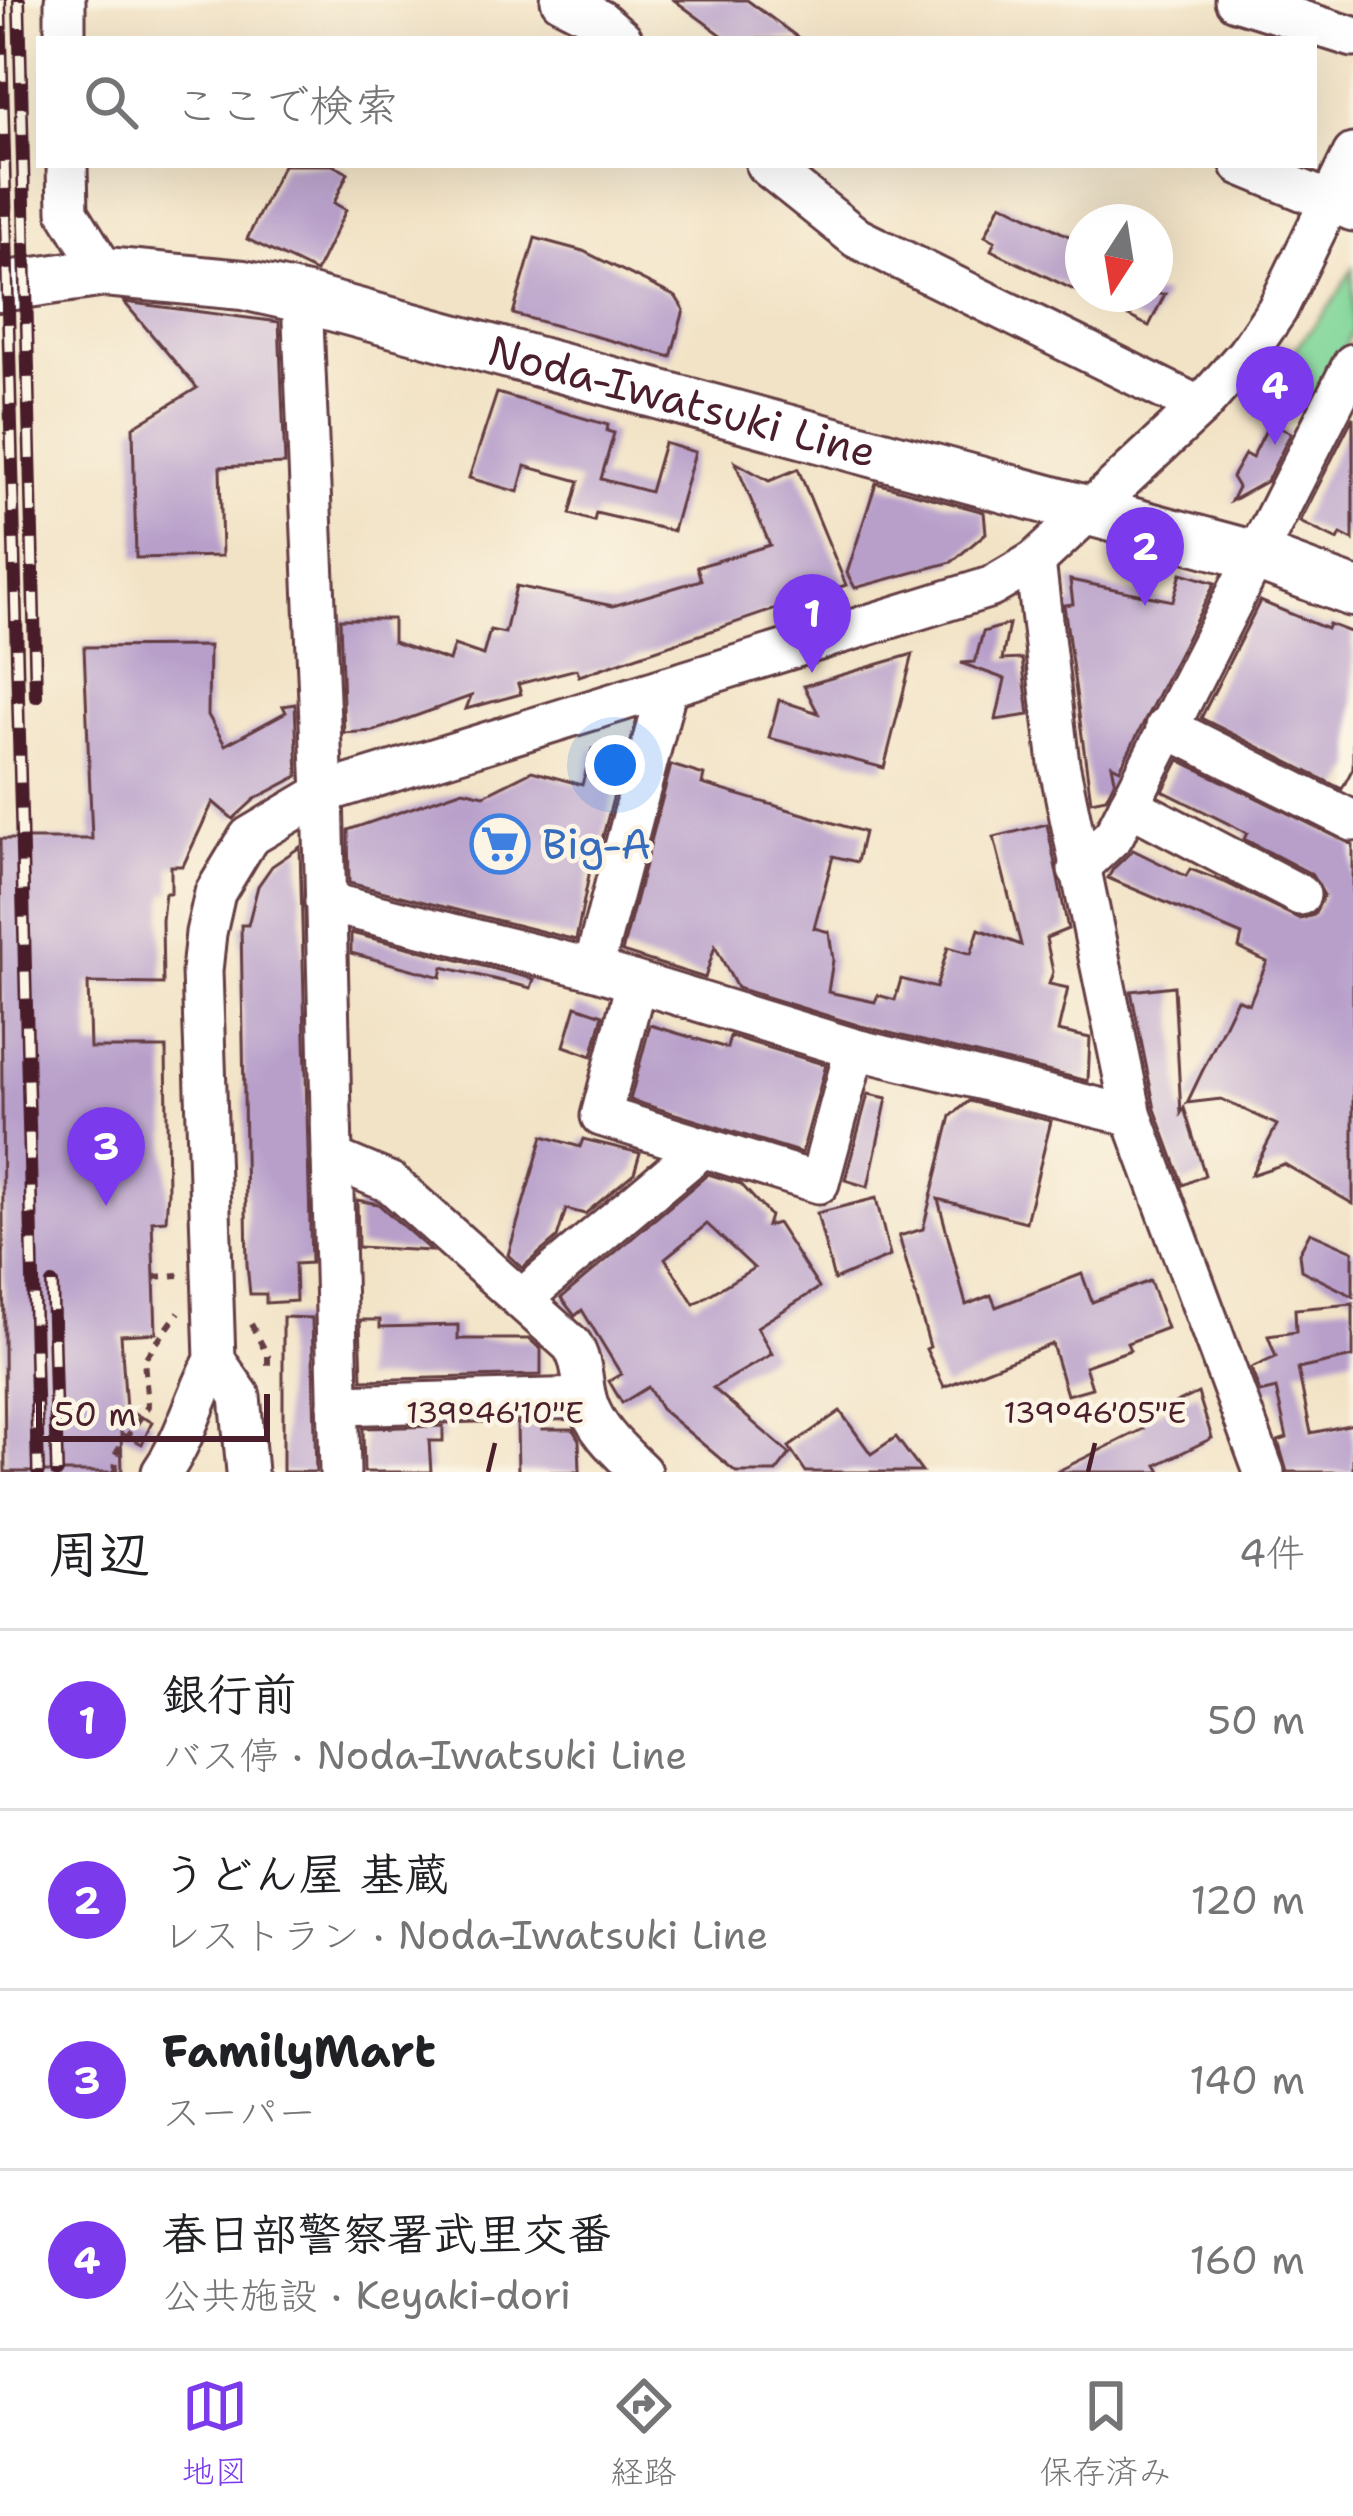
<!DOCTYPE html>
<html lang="ja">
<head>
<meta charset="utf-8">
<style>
	body { margin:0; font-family:"Shantell Sans","Klee One",sans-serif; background:#f6f6f6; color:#202124 }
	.compass { position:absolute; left:1065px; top:204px; width:108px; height:108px; border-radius:50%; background:#fff; box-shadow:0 12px 48px #0002; rotate:192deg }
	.scale { position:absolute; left:36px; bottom:30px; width:234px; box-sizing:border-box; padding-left:12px; border:6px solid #4a1f2b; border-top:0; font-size:33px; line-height:42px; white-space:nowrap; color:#4a1f2b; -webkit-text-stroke:9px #fcf5e5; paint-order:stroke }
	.you { position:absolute; left:615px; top:765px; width:42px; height:42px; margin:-30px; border:9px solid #fff; border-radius:50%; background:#1a73e8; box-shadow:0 0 0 18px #1a73e833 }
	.badge { display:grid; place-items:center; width:78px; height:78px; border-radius:50%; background:#7c3aed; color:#fff; font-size:39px; font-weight:700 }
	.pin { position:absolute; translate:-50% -99px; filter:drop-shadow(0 3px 6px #0008) }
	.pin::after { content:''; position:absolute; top:63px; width:42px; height:36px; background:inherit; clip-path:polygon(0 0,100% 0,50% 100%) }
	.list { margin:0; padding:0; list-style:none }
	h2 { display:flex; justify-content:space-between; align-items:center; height:156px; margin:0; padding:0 48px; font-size:51px }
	h2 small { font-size:39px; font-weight:400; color:#757577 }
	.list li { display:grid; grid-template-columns:78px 1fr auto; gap:36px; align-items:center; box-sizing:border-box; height:180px; padding:0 48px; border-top:3px solid #e0e0e0 }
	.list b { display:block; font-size:45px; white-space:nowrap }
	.list p { margin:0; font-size:39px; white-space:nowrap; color:#757577 }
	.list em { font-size:39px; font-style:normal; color:#757577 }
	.icon { flex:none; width:66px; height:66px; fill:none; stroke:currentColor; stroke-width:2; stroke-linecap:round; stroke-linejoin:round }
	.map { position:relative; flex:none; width:1353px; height:1472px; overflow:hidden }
	.search { position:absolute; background:#fff; box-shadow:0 12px 48px #0002; left:36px; right:36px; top:36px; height:132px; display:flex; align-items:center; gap:30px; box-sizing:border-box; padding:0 42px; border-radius:0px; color:#757577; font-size:45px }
	.sheet { height:876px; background:#fff }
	nav { display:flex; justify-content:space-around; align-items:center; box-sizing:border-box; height:168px; border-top:3px solid #e0e0e0; background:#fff; font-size:33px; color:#757577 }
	nav a { display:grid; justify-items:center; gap:6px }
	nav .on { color:#7c3aed }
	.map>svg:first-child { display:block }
	.green { fill:#80d699; stroke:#657a62; stroke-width:3 }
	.building { fill:#b79fca; fill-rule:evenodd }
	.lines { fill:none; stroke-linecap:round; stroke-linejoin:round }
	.minor-casing { stroke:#633c42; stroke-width:45 }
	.major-casing { stroke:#633c42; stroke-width:54 }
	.path { stroke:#633c42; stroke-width:6; stroke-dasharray:9 9; stroke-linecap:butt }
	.minor { stroke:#fff; stroke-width:39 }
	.major { stroke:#fff; stroke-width:48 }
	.rail-casing { stroke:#4a1f2b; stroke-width:14 }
	.rail { stroke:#fcf5e5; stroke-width:9; stroke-dasharray:27; stroke-linecap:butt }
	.ticks { fill:none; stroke:#4a1f2b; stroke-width:4.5 }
	.labels { text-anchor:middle; stroke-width:9; stroke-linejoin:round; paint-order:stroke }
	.street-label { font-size:42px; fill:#4a1f2b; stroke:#fcf5e5 }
	.shop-label { font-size:42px; fill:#366cbe; stroke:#fcf5e5; text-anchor:start }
	.ticks-label { font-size:30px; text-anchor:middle; fill:#4a1f2b; stroke:#fcf5e5; stroke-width:9; stroke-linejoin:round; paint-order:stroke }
</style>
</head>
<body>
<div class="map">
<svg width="1353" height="1472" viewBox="0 0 1353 1472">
	<rect width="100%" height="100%" fill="#fcf5e5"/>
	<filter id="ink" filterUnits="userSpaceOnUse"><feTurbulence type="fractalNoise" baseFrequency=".00833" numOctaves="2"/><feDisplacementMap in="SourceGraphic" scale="24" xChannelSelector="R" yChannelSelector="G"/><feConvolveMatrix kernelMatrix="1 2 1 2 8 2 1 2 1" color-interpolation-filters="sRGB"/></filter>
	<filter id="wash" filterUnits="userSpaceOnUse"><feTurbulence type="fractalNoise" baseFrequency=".004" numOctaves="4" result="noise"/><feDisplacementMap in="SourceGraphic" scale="48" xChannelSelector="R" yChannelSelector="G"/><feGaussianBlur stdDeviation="2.7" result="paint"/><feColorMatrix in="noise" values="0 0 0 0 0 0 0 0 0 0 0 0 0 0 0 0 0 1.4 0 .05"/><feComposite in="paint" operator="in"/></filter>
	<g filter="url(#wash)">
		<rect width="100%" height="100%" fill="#f2e3c6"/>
		<path class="green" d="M1353,268V330L1313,408L1267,384L1333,302Z"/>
		<g id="blocks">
			<g class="building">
				<path d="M674,0H747L800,39H727Z"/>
				<path d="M283,165H332L348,173L334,203L346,210L316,272L247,239Z"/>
				<path d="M1001,203L1083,243V294H1165L1149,326L991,250L995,241L985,236Z"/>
				<path d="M535,238L583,251L676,297L684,310L671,357L513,314Z"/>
				<path d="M124,302L279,322L285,464L220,467L222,556L136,558L133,427L197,388Z"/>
				<path d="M497,393L608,425L607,431L614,433L601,479L650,492L664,443L695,452L673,531L596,513L594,521L570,514L579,481L525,466L518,492L469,478Z"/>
				<path d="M1353,417V540L1341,534L1338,540L1300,522Z"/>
				<path d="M1270,422L1291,433L1267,481L1231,501L1238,487L1232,477L1245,454L1252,458Z"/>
				<path d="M735,462L769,481L798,469L846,585L579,676L577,669L518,684L521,694L466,709L471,696L374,731L344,733L340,619H393V642L449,661L454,645L483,655L490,630L505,633L516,586L613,606L701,580L697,567L770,545Z"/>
				<path d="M876,483L984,512L986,533L952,562L855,588L847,573Z"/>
				<path d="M1181,573L1215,583L1120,769L1112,765L1115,780L1106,798L1091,801L1064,605L1073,604L1070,580L1173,601Z"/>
				<path d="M1260,601L1327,629L1329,624L1353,633V768L1342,789L1201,718Z"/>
				<path d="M1009,624L1002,660L1022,659L1029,715L996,720L1005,679L961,663L975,662L983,632Z"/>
				<path d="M209,646L208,715L225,745L286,712L283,706L295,704L298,776L255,799L233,819L213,802L183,866H171V893H165L162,920L163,984L88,983L90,1048H166L168,1192L166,1220L152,1221L156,1333L121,1335L126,1410L152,1422L142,1444L121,1433L122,1472H5L0,839H92L84,647Z"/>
				<path d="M913,654L884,768L769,738L779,700L818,713L804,686Z"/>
				<path d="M612,742L627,746L595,866L591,865L576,940L349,883L348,830L463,790L484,795L532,771L582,785L592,749L609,753Z"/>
				<path d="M1179,760L1353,845V1204L1284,1164L1251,1175L1277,1125L1221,1099L1187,1103L1237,999L1249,1004L1267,962L1239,948L1242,935L1108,878L1113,869L1133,850L1186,876L1190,869L1224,882L1300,919L1314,915L1324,895L1311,874L1244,839L1247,833L1163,791Z"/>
				<path d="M671,765L704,775L702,784L864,832L857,862L833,856L814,928L829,932L833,960L828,992L875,1002L878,995L895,1000L901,979L936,988L948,947L971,954L979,929L1021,945L994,837L1047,824L1068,929L1046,938L1053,972L1049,984L1068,988L1058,1031L1090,1038L1088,1081L861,1026L737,988L715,946L705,978L622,952Z"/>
				<path d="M300,847L311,1263L295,1264L296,1301L266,1303V1294H250L247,1264L241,925H248L258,886L272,866Z"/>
				<path d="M351,933L534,979L531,988L443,967L441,977L351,953Z"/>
				<path d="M1174,986L1181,1113L1184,1108L1205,1175L1183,1185L1155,1109L1131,991Z"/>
				<path d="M576,1006L603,1015L592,1056L564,1046Z"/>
				<path d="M650,1025L727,1048L730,1036L826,1065L802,1153L630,1100Z"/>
				<path d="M868,1094L887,1098L868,1187L845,1180Z"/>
				<path d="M969,1101L1051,1121L1026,1222L938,1199L966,1305L991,1295L996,1307L1082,1274L1092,1302L1150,1281L1167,1328L1127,1343L1130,1350L1085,1366L1092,1388L1067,1395L1052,1344L944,1387L926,1349L930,1347L899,1236L923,1229L951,1116Z"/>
				<path d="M543,1136L580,1147L583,1139L640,1153L634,1173L585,1214L566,1209L557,1238L522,1268L508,1255Z"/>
				<path d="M708,1174L741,1184L770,1216L767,1226L777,1223L819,1288L757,1327L772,1354L713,1388L790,1454L776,1472H736L661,1409L648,1387L622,1403L609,1381L621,1374L582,1310L575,1316L561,1298ZM707,1224L754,1268L694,1304L665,1258Z"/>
				<path d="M876,1198L890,1256L834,1280L817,1213Z"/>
				<path d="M357,1200L378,1204L431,1251L358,1247Z"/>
				<path d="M1310,1232L1353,1251V1296L1301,1270L1299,1253Z"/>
				<path d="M1353,1304V1357L1298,1369L1311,1433L1353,1424V1472H1287L1278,1441L1287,1438L1276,1389L1260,1393L1251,1368L1276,1357L1268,1336L1296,1332L1295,1309Z"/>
				<path d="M283,1317L312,1318L316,1472H283Z"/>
				<path d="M360,1320H380V1327L458,1325V1339H529L541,1349V1375L362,1380Z"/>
				<path d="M1198,1393L1212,1438L1157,1465L1161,1472H1056L1143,1429L1140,1420Z"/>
				<path d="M840,1411L871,1454L896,1437L922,1472H806L789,1447Z"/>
				<path d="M542,1423V1429H573L579,1440L580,1472H518L517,1424Z"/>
				<path d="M443,1426V1441H429L431,1472H364L363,1428Z"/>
			</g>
		</g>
	</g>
	<g filter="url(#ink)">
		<use href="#blocks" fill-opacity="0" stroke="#633c42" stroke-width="3"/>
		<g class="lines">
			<defs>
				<g id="minor">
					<path d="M65,0V39"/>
					<path d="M561,0L600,20L622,39"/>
					<path d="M1235,0L1353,37"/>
					<path d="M67,165L68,212L105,272"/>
					<path d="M766,165L857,238L1200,407"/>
					<path d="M1241,165L1353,211"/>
					<path d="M302,298L323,793L340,1472"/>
					<path d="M1035,561L1059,764L1132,1116L1264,1472"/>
					<path d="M667,687L593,969L855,1049L1132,1116"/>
					<path d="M1166,727L1353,821"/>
					<path d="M1129,805L1300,895"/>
					<path d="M1078,869L1114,835L1353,364"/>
					<path d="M325,902L593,969"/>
					<path d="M636,983L601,1116L819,1183L855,1049"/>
					<path d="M332,1158L391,1183L572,1345C584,1364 581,1381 587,1402C597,1432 619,1450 641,1472"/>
					<path d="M523,1298L703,1147"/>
					<path d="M215,1360L240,1396L247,1472"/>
					<path d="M338,1405L586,1398"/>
					<path d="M162,1472C186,1438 195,1397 215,1360L202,971L206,933L215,893L249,837L323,793L991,587L1035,561L1200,407L1246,355L1277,310L1353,154"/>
				</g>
				<g id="major">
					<path id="s1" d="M0,287L105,272L243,285L302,298L1256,556L1353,592"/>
				</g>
			</defs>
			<use href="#minor" class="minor-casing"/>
			<use href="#major" class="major-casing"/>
			<g class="path">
				<path d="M154,1277L179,1275"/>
				<path d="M251,1324L268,1356V1372"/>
				<path d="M116,1472L115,1455L148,1406L144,1360L179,1312"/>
			</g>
			<use href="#minor" class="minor"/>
			<use href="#major" class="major"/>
			<defs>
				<g id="rail">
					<path d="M0,0L38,1472"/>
					<path d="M19,0L36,696"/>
					<path d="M52,1284L57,1472"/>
				</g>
			</defs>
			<use href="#rail" class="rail-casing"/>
			<use href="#rail" class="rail"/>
		</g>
	</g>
	<path class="ticks" d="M488,1472L495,1443M1088,1472L1095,1443"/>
	<defs>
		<symbol id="supermarket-ring" viewBox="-11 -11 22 22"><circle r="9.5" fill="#fcf5e5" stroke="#3f7fe0" stroke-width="1.5"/><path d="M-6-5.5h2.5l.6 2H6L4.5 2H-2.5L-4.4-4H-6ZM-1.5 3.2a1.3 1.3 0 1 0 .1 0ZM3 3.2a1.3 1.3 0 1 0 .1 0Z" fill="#3f7fe0"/></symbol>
	</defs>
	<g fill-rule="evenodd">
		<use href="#supermarket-ring" x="467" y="811" width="66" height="66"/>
	</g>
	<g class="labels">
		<g class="street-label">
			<text dy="15" stroke="none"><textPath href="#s1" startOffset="699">Noda-Iwatsuki Line</textPath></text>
		</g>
		<g class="shop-label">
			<text x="542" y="859">Big-A</text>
		</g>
	</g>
	<g class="ticks-label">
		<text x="495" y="1423">139°46'10"E</text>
		<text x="1095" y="1423">139°46'05"E</text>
	</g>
</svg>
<svg class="compass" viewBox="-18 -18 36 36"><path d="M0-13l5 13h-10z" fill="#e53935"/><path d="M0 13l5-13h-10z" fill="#757577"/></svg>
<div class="scale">50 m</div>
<div class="you"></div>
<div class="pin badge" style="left:812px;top:673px">1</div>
<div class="pin badge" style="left:1145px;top:606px">2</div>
<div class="pin badge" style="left:106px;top:1206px">3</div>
<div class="pin badge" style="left:1275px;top:445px">4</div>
<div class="search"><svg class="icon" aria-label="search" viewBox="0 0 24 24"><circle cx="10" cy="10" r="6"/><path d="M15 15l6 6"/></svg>ここで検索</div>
</div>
<section class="sheet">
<h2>周辺<small>4件</small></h2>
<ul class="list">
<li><span class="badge">1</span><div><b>銀行前</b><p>バス停 · Noda-Iwatsuki Line</p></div><em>50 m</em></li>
<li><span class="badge">2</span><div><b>うどん屋 基蔵</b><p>レストラン · Noda-Iwatsuki Line</p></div><em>120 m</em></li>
<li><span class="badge">3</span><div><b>FamilyMart</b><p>スーパー</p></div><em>140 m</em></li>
<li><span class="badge">4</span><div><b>春日部警察署武里交番</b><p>公共施設 · Keyaki-dori</p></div><em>160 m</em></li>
</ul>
</section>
<nav>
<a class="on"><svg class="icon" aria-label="map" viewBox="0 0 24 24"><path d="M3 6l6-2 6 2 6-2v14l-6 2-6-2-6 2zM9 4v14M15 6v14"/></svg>地図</a>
<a><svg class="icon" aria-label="directions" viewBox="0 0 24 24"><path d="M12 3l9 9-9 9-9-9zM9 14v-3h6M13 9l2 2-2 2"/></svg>経路</a>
<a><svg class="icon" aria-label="saved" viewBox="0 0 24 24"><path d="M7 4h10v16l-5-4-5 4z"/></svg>保存済み</a>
</nav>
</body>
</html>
